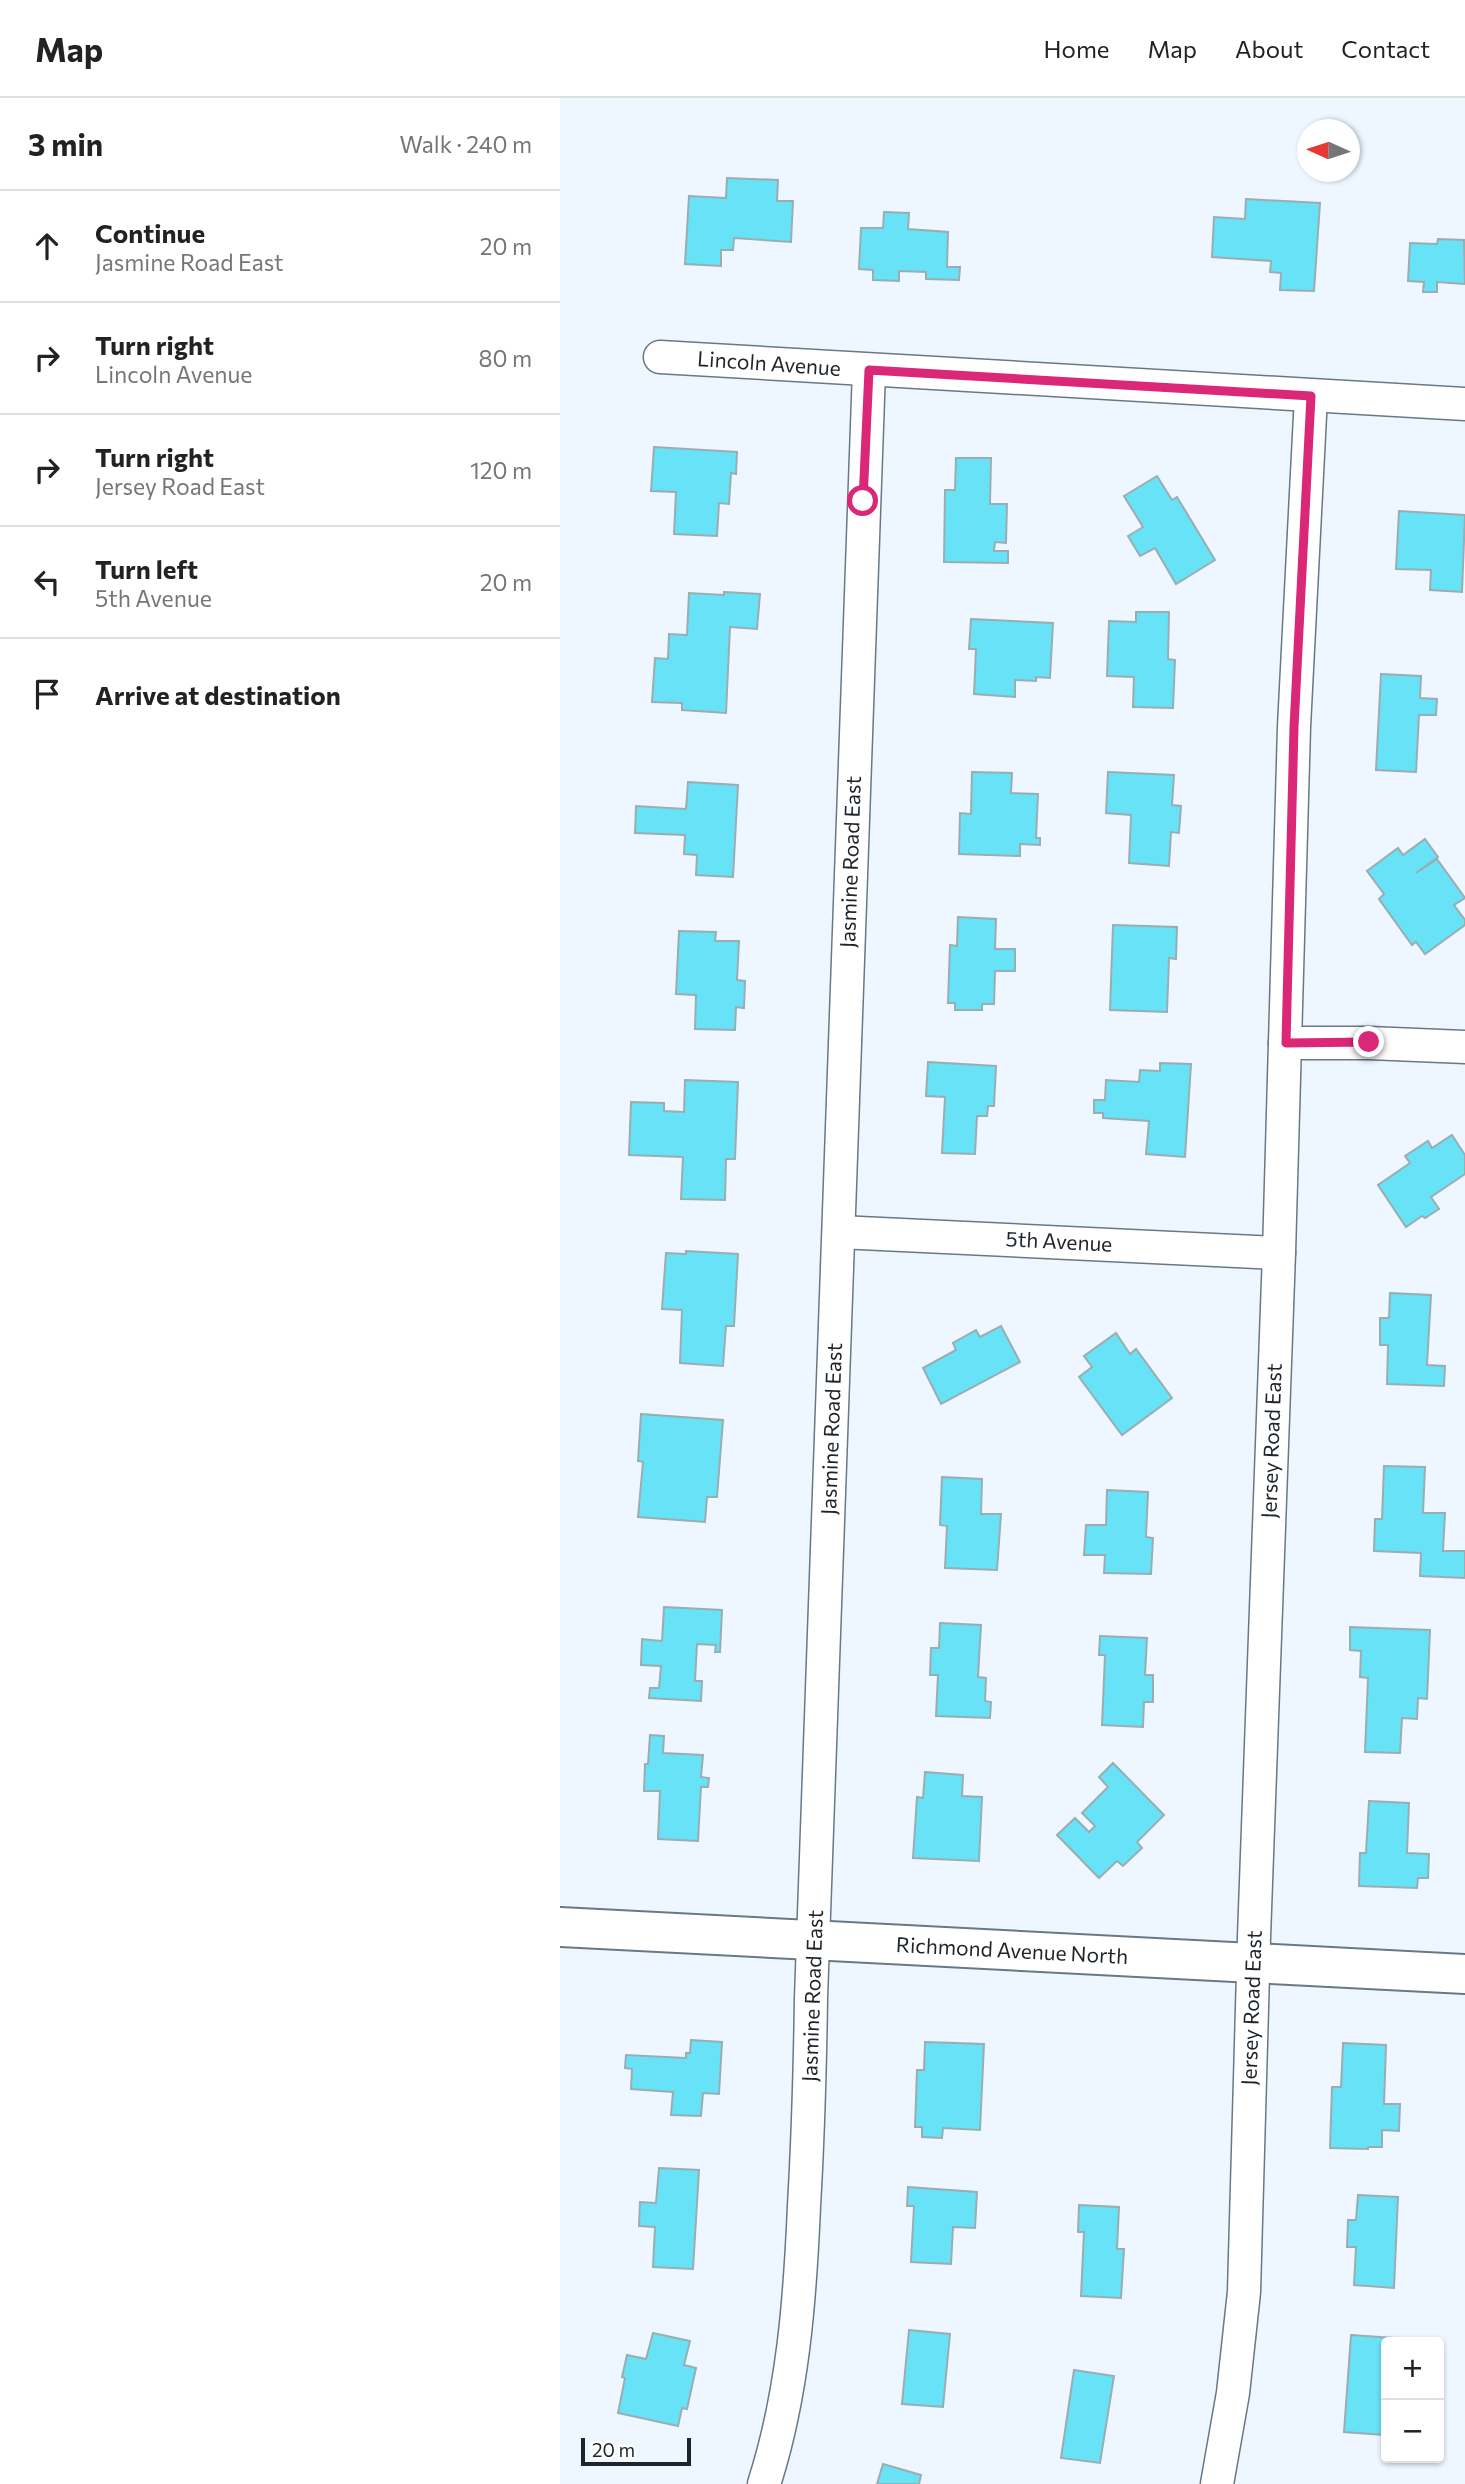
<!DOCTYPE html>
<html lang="en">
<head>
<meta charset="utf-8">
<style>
	body { margin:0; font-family:Commissioner,sans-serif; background:#f6f6f6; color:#222 }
	.controls { position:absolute; right:21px; bottom:21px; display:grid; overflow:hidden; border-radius:7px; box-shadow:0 2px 5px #0004 }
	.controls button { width:63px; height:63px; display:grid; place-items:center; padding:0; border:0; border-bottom:2px solid #e0e0e0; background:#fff; color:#222; font:35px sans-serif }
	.compass { position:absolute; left:737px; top:21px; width:63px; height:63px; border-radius:50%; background:#fff; box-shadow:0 2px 5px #0004; rotate:273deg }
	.scale { position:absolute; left:21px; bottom:18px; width:110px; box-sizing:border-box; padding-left:7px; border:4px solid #1e2429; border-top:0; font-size:19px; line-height:24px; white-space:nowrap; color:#1e2429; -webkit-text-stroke:5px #fff; paint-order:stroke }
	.stop { position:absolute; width:21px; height:21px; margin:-16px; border:5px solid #db2777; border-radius:50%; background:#fff }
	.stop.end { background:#db2777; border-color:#fff; box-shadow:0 2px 7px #0008 }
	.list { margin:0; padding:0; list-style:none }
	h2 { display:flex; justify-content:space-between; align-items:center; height:91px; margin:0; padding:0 28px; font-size:30px }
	h2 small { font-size:23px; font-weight:400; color:#767676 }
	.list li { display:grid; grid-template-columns:46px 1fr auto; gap:21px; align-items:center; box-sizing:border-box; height:112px; padding:0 28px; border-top:2px solid #e0e0e0 }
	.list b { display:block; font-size:26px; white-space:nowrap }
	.list p { margin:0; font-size:23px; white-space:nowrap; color:#767676 }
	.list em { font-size:23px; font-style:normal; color:#767676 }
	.icon { flex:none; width:38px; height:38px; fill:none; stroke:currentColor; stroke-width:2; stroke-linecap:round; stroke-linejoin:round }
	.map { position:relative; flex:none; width:905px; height:2386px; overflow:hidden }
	header { display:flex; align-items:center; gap:42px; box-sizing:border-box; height:98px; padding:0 35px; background:#fff; border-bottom:2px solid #e0e0e0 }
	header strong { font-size:33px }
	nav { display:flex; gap:38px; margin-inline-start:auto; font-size:24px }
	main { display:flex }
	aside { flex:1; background:#fff }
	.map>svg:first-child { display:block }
	.building { fill:#68e2f6; stroke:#99aeb2; stroke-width:2 }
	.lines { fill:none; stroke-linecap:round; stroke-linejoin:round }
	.minor-casing { stroke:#6a7883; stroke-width:35 }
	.tertiary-casing { stroke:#6a7883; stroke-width:42 }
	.minor { stroke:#fff; stroke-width:32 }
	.tertiary { stroke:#fff; stroke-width:38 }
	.route { stroke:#db2777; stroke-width:9 }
	.labels { text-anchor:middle; stroke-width:7; stroke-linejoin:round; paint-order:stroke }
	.street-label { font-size:21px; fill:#1e2429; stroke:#fff }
</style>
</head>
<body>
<header>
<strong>Map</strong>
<nav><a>Home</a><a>Map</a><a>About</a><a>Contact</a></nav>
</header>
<main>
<aside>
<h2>3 min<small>Walk · 240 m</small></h2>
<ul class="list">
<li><svg class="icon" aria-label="ahead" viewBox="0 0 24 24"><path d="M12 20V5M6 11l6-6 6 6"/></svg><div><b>Continue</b><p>Jasmine Road East</p></div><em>20 m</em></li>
<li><svg class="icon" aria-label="right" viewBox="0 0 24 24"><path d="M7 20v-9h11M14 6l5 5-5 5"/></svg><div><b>Turn right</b><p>Lincoln Avenue</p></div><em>80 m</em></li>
<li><svg class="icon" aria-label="right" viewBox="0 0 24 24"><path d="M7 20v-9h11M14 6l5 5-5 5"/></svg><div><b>Turn right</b><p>Jersey Road East</p></div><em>120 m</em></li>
<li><svg class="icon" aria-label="left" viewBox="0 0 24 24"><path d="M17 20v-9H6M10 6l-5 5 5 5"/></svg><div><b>Turn left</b><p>5th Avenue</p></div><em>20 m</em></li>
<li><svg class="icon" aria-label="arrive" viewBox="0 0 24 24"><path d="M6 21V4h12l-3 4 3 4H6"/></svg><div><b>Arrive at destination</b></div></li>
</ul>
</aside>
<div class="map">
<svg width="905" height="2386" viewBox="0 0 905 2386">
	<rect width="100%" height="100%" fill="#eef7ff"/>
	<g class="building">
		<path d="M167,80L218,82L217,103H233L231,144L174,140L173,152H161V168L125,166L129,98L166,100Z"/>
		<path d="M686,101L760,105L754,193L720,192L721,175L710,174L711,163L652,159L654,119L685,121Z"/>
		<path d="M324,114L349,115L348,131L388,134L387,169H400L399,182L366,181V174L339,173V183L313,182V172L299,171L301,130H323Z"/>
		<path d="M878,141L904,142L905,186L877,184V194H863L864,184L848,183L850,145L877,146Z"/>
		<path d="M94,349L177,354L176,376L171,375L169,406L159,405L157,438L114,436L116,394L91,393Z"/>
		<path d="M396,360H431L430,406H447L446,445L435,444L434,453H448V465L384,464L385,392H395Z"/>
		<path d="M597,378L612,402L617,399L655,462L616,486L595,450L580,458L568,438L583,429L564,398Z"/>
		<path d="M839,413L905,417L902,494L870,492L871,472L836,471Z"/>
		<path d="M164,494L200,496L197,531L170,529L166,615L122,612V605L92,604L95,560L108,561L109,536L127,537L129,495L164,497Z"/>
		<path d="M576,514H609L608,561L615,562L613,610L573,609L574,579L547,578L549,523L576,524Z"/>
		<path d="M411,521L493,525L490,580L476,579V583L455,582V599L414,596L416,551H409Z"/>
		<path d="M821,576L861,578L860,600L877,601L876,617H859L856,674L816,672Z"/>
		<path d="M412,674L452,675L451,695L478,696L476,740H480V747L460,746V758L399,756L400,715L411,716Z"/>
		<path d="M548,674L614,677L612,707L621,708L619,735L611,734L609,768L569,765L571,717L546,715Z"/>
		<path d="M128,684L178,687L173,779L136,777L137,757L124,756L125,737L75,735L76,708L126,711Z"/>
		<path d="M865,741L878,759L856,775L877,761L905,800L894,807L905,822V827L865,856L856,844L852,847L819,801L824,796L807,773L838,750L843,757Z"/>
		<path d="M398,819L436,821L435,851H455V873H435L434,906H422V912H395V905H388L390,847L397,848Z"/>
		<path d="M553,827L617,829L616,861L609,860L607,914L550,912Z"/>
		<path d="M119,833L156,834L155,843H179L177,882L185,883L184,910L176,909L175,932L135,931L136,897L116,896Z"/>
		<path d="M368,964L436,968L434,1008H428L427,1018H417L415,1056L382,1055L385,999L366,998Z"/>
		<path d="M600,965L631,966L625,1059L586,1056L589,1023L543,1020V1015H534V1002H545L546,982L579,984L580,972L600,973Z"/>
		<path d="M125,982L178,984L175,1061H166L165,1102L121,1101L123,1059L69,1057L71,1004L104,1005V1013L124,1014Z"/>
		<path d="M892,1037L905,1057V1076L871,1099L879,1111L865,1120L862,1118L846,1129L818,1087L850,1065L845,1058L868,1043L872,1050Z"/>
		<path d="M126,1153L178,1156L174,1228H166L163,1268L120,1265L122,1212L102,1211L106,1155L126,1156Z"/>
		<path d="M830,1195L871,1197L867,1267L885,1268L884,1288L827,1286L828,1247H820V1220H829Z"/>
		<path d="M441,1228L460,1264L381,1306L363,1270L396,1252L393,1245L416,1232L420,1239Z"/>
		<path d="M556,1235L570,1256L576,1251L612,1300L562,1337L519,1279L532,1269L524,1258Z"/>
		<path d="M81,1316L163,1322L157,1399H147L145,1424L78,1419L83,1364L78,1363Z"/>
		<path d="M824,1368L865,1369L863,1415H885L883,1453H905V1480L860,1478L861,1455L814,1453L815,1421H822Z"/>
		<path d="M382,1379L422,1381L421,1416H441L437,1472L385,1470L387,1428L380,1427Z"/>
		<path d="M547,1392L588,1394L586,1439L593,1440L591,1476L544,1475L545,1457H524L526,1427H546Z"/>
		<path d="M104,1509L162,1512L160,1554H155L156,1547L137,1546L135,1583H142L141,1603L89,1600L90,1590H99L101,1568L81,1567L82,1541L102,1543Z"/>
		<path d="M380,1525L421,1527L418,1579L426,1580L425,1603L431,1604L430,1620L376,1618L378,1577H370L371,1550H379Z"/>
		<path d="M790,1529L870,1532L867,1601L858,1600L857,1621L842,1620L840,1655L805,1654L808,1580L800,1579L801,1553L790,1552Z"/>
		<path d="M540,1538L587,1540L585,1577H593V1604H584L583,1629L542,1627L545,1557H539Z"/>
		<path d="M90,1637L104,1638L103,1655L143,1657L141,1679L149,1680L148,1689H141L138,1743L98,1741L100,1693H84L85,1666H88Z"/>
		<path d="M553,1665L604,1717L577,1744L582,1750L563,1768L557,1763L539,1780L497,1737L515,1720L529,1734L535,1728L522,1715L548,1689L539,1679Z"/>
		<path d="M365,1674L403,1677L402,1698L422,1699L419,1763L353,1760L357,1699L363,1700Z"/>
		<path d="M809,1703L849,1705L847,1755L869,1756L868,1780H858L857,1790L799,1788L800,1755H806Z"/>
		<path d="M131,1942L162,1944L159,1996L143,1995L141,2018L111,2017L113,1994L71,1991L72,1971L65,1970L66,1957L126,1960V1955H130Z"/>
		<path d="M365,1944L424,1946L420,2032L383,2030L382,2040L362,2039V2029H355L357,1972H364Z"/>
		<path d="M783,1945L826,1947L824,2006H840L839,2033L822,2032V2049H808V2051L770,2050L772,1989H781Z"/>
		<path d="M99,2070L139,2072L133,2171L93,2169L95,2129L79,2128L80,2104L96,2105Z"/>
		<path d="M348,2089L417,2094L415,2130L393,2129L391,2166L351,2164L354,2108H347Z"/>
		<path d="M798,2097L838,2099L834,2190L794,2187L796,2149H787L788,2122H796Z"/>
		<path d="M519,2107L559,2109L557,2151H564L561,2200L521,2198L524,2134H518Z"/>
		<path d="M349,2232L390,2236L383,2309L342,2306Z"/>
		<path d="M93,2235L130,2243L124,2267L136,2270L127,2311L122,2310L118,2328L58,2315L65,2280L62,2279L67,2257L86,2261Z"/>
		<path d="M791,2237L848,2241L847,2244H826L824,2337L784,2334Z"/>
		<path d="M514,2272L554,2278L540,2365L501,2360Z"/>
		<path d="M323,2366L361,2377L359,2386H317Z"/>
	</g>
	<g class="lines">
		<defs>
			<g id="minor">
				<path d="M100,259L905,306"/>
				<path d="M725,945H809L905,949"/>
				<path d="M279,1134L719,1155"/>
				<path d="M204,2386C233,2296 240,2202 244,2108C248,2039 250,1970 251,1900L309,272"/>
				<path d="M657,2386L673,2295L684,2194L694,1839L719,1155L734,629L751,298"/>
			</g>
			<path id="tertiary" d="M0,1829L905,1876"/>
		</defs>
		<use href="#minor" class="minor-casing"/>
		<use href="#tertiary" class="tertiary-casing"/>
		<use href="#minor" class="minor"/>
		<use href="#tertiary" class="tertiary"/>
	</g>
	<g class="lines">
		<path class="route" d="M303,403L309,272L751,298L734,629L726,945L809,944"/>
	</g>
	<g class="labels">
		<g class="street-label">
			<text transform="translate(209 266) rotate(4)" y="7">Lincoln Avenue</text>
			<text transform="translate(291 764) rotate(-88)" y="7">Jasmine Road East</text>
			<text transform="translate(499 1144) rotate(3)" y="7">5th Avenue</text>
			<text transform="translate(272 1331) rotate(-88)" y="7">Jasmine Road East</text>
			<text transform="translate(712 1343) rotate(-88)" y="7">Jersey Road East</text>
			<text transform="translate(452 1853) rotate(3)" y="7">Richmond Avenue North</text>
			<text transform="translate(253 1898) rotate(-88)" y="7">Jasmine Road East</text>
			<text transform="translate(692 1910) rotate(-88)" y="7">Jersey Road East</text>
		</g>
	</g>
</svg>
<div class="controls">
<button>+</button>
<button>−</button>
</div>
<svg class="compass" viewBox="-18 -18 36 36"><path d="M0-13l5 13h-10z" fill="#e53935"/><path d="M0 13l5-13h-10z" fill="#767676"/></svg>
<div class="scale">20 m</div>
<div class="stop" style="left:303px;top:403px"></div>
<div class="stop end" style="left:809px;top:944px"></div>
</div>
</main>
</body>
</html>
